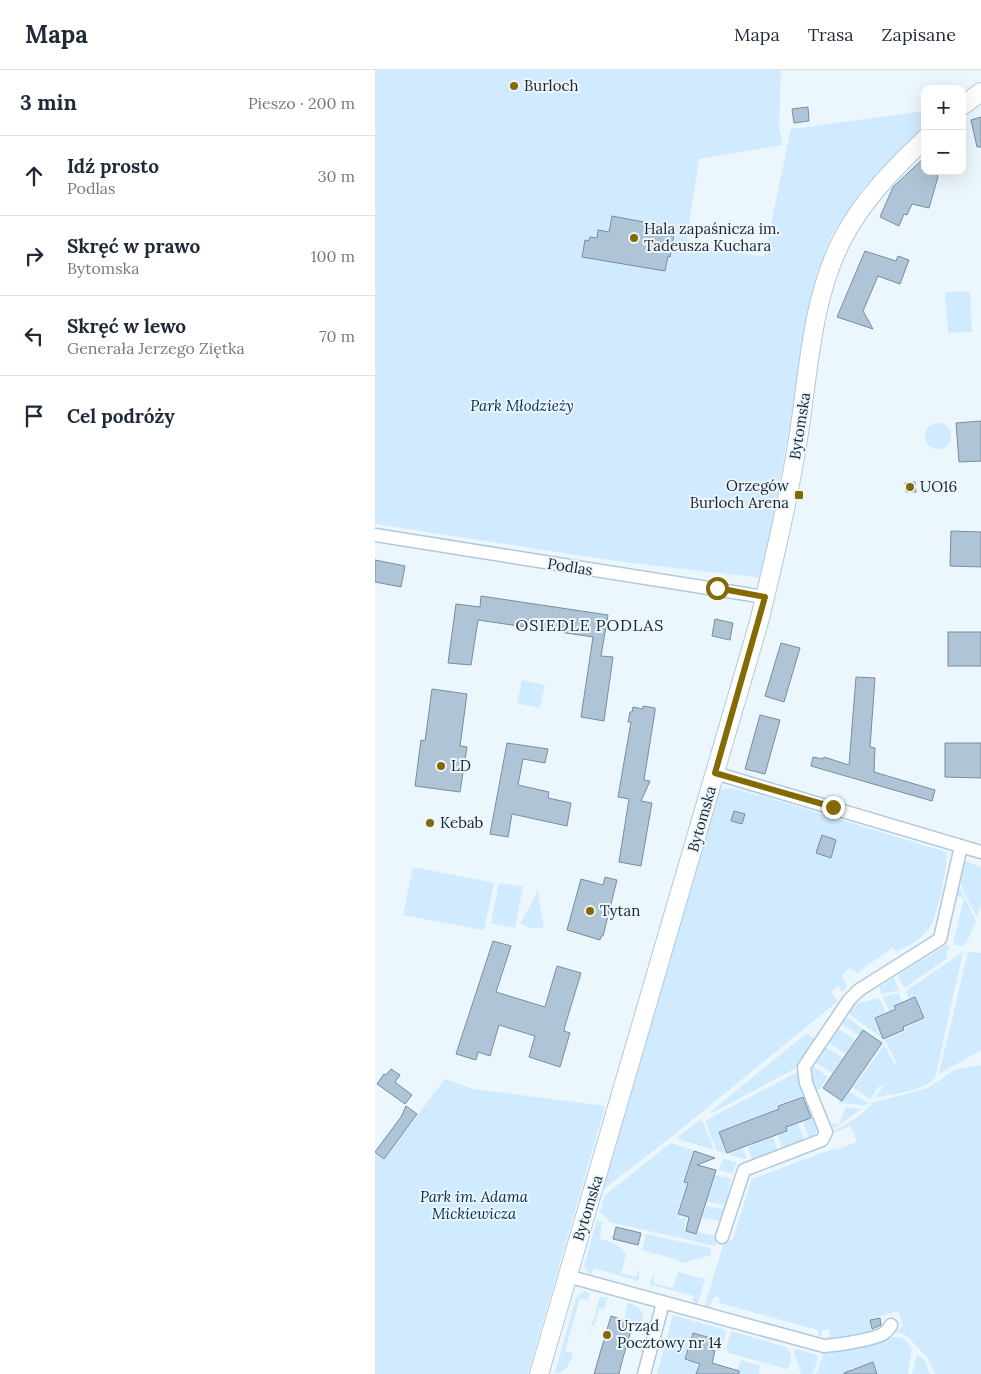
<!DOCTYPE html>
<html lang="pl">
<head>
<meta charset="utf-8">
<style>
	body { margin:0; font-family:Lora,serif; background:#f2f2f3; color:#1f2937 }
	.controls { position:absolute; right:15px; top:15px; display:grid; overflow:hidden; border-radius:10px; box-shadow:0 5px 20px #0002 }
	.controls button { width:45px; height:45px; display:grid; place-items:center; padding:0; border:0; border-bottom:1px solid #e0e1e3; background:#fff; color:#1f2937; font:25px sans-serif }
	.stop { position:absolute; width:15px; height:15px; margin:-11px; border:4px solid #846a05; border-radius:50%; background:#fff }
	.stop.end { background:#846a05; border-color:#fff; box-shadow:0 1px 5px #0008 }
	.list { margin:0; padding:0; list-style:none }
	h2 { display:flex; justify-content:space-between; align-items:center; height:65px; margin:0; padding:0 20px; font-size:21px }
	h2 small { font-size:16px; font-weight:400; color:#747a83 }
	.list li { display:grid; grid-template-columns:32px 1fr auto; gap:15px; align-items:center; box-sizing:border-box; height:80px; padding:0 20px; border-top:1px solid #e0e1e3 }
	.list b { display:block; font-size:19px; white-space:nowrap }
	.list p { margin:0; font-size:16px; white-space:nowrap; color:#747a83 }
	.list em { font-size:16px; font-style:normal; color:#747a83 }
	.icon { flex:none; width:28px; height:28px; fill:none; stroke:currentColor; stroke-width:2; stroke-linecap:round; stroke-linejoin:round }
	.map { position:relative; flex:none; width:606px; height:1304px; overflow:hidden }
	header { display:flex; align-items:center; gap:30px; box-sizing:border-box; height:70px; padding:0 25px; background:#fff; border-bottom:1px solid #e0e1e3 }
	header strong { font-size:24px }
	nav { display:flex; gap:28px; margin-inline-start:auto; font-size:18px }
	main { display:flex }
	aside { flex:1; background:#fff }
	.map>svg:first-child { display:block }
	.green { fill:#d0eaff }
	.building { fill:#afc5d7; stroke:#788d9e }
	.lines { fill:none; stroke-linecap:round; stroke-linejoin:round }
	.street-casing { stroke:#b2c9db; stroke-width:15 }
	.secondary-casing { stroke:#b2c9db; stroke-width:20 }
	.street { stroke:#fff; stroke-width:12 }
	.secondary { stroke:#fff; stroke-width:18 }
	.route { stroke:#846a05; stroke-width:6 }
	.poi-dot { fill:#846a05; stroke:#ecf6fd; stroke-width:2 }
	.labels { text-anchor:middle; stroke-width:4; stroke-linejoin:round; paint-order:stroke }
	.poi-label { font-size:15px; fill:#1b242b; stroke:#ecf6fd; text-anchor:start }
	.park-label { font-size:15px; font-style:italic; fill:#002d48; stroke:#ecf6fd }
	.street-label { font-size:15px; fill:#1b242b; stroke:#ecf6fd }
	.neighbourhood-label { font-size:16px; letter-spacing:1px; fill:#1b242b; stroke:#ecf6fd }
</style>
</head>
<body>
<header>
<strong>Mapa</strong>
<nav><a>Mapa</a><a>Trasa</a><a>Zapisane</a></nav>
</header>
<main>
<aside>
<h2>3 min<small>Pieszo · 200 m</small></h2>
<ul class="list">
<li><svg class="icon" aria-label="ahead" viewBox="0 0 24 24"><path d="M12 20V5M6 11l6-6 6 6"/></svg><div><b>Idź prosto</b><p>Podlas</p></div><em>30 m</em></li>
<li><svg class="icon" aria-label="right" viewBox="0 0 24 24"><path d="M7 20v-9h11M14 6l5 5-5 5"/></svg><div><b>Skręć w prawo</b><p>Bytomska</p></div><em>100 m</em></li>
<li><svg class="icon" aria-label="left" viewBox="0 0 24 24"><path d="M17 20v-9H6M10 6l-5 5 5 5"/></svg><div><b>Skręć w lewo</b><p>Generała Jerzego Ziętka</p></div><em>70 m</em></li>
<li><svg class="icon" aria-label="arrive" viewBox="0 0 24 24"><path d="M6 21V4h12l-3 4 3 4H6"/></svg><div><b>Cel podróży</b></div></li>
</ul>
</aside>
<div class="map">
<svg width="606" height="1304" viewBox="0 0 606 1304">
	<rect width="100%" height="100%" fill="#ecf6fd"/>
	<g class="green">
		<path d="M0,0H406L404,59L408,75L324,89L311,174L389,187L416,59L550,41V57L489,117L456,166L442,204L432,244L416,350L387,508L248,492L0,454Z"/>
		<path d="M595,221L597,262L573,263L570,222Z"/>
		<circle cx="563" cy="366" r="13"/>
		<path d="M147,610L170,615L165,638L142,633Z"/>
		<path d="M356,718L398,729L571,782C574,792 562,847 555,857C547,869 534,875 521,882L518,877L482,903L475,898L467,905L472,916L468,922L463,916L456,922L463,931L295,1068L226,1121L339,725L348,719Z"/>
		<path d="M591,791L606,798V835L602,847C594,830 576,808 591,791Z"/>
		<path d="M38,797L119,813L109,860L28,845Z"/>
		<path d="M124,813L148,817L140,858L116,853Z"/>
		<path d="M583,814L601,851L592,872L587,876L578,874L589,828L582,826L581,823Z"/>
		<path d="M161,820L165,821L163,823L169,858H156L145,854L162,823Z"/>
		<path d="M571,875L574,876L571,889L529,918L523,905Z"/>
		<path d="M588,882L560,1008C546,1022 518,1024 500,1028L508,1017L505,1015L495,1029L478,1018L509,975L519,994L522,993L510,970L531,961L530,958L550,949L540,927L534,929L531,921Z"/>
		<path d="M593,882L606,883V980L564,1004Z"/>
		<path d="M519,908L524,920L507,924L504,917Z"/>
		<path d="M524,923L527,932L519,935L520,939L514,941L508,927Z"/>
		<path d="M504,928L511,943L499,949L506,967L471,942L476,935Z"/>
		<path d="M469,945L488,959L483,965L464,952Z"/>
		<path d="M461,957L480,970L470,984L452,971Z"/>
		<path d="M432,963L442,971L427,995L339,1042H335Z"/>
		<path d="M448,976L468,988L457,1003L438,991Z"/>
		<path d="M436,995L453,1007L444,1020L437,1017L433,1003Z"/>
		<path d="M606,995V1304H560L553,1288L533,1267L526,1263H518L528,1256L523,1241L494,1249L496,1262L453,1270V1266H455L454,1259L447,1260V1266L444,1267L443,1260L344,1233L345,1228L340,1226L333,1239L329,1238L350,1169L357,1171L377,1109L460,1078L462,1080L482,1072L480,1065L475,1056L460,1062H455C467,1058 490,1044 497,1033L553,1018L579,1000Z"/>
		<path d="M424,1001L443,1058L439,1066L434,1069L428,1052L437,1048L429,1025L402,1035L403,1039L344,1061L352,1084L368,1078L371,1088L369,1089L342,1081L330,1051Z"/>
		<path d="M70,1009L98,1019L230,1036L153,1304H0V1082L9,1089Z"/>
		<path d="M475,1022L493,1033L491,1035L463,1033L465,1030L468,1032Z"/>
		<path d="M471,1037L486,1039L464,1055L453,1059V1054H464Z"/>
		<path d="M326,1049L327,1050L339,1080L303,1069L302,1068Z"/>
		<path d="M423,1053L429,1071L407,1080L403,1065L412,1062L411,1057Z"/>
		<path d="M398,1067L403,1081L378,1091L373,1077Z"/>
		<path d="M296,1073L318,1080L308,1112L312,1113L302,1144L304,1145L303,1148L307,1149L308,1146L312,1147L309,1160L322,1164L323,1162L343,1167L340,1176L235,1152L225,1142L230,1125Z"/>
		<path d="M348,1088L361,1093L358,1104L344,1100Z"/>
		<path d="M336,1104L356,1108L353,1124L355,1125L352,1136L332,1131L336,1119L332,1118Z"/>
		<path d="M331,1136L351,1140L346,1151L327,1148Z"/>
		<path d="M222,1150L227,1152L225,1169C236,1171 244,1174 251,1184L246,1203L261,1207L264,1199V1208L259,1214L260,1210L219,1198L216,1205L212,1202L209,1197Z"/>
		<path d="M271,1164L335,1178L336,1185L308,1193L300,1189L267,1180Z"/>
		<path d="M303,1202L330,1209L322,1236L317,1234L319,1226L277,1215L276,1219L275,1211L280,1204L278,1213L298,1218Z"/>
		<path d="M210,1221L215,1224L213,1230L205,1228L190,1281L198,1283C195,1293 191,1303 180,1303L201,1228Z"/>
		<path d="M225,1227H233L229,1239L224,1238L219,1256H217L215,1265H214Z"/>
		<path d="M253,1233C265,1236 270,1243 268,1256L249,1250Z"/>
		<path d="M298,1245L350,1260L351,1262L346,1280L343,1281L337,1279L340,1269L317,1263L310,1289L324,1294L321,1304H282Z"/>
		<path d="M356,1261L411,1277C417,1283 418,1293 412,1299L354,1283L351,1278Z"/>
		<path d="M519,1267C529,1267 533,1271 537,1279L533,1304H502L498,1292L475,1299L476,1303L475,1304H441L449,1283Z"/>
		<path d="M421,1279L442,1285L443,1289L437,1304H426L419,1282Z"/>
		<path d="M542,1284L550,1291L555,1304H537Z"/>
		<path d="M367,1290L385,1296L384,1304H361L365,1291Z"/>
	</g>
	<g class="building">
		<path d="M433,37L434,51L419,53L417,39Z"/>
		<path d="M606,47V77H602L596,50Z"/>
		<path d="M550,87V101H561L563,107L554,138L537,134L532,145L529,144L524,156L505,147L518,117Z"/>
		<path d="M237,146L300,158L295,187L293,186L290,201L207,187L210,170L214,171L215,167L222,168L223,160L234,162Z"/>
		<path d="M490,181L521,191L523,186L534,190L525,214L503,206L488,241L498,259L462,247Z"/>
		<path d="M606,351V391L584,392L581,353Z"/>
		<path d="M540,412L541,422H531L530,413Z"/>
		<path d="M576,461L606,462V497L575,496Z"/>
		<path d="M0,490L30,496L26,517L0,512Z"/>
		<path d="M106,526L233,545L226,586L238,587L229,651L206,647L218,567L103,550L96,595L73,593L81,534L105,537Z"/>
		<path d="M340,549L358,553L355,570L337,566Z"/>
		<rect x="573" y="562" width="33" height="34"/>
		<path d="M406,573L425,578L409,632L390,626Z"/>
		<path d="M481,607L500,608L495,677L500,678L499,702L560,720L557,731L436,696L438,687L448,689L449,687L474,695Z"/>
		<path d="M57,619L92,624L85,676L92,677L85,722L40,716L46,670L50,671Z"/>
		<path d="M268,636L280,638V641L269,710L275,711L266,731L277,733L266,796L244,792L254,729L243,727L256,652H253L255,642H257L258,637L268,639Z"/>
		<path d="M385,645L405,650L390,704L370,699Z"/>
		<path d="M132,673L173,679L170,693L148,689L143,715L174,722L173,728L196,733L192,756L137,744L133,767L115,764Z"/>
		<path d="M570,673H606V708L570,707Z"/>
		<path d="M359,741L370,744L367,754L356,751Z"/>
		<path d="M447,765L461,770L456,788L441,783Z"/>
		<path d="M230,807L242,810L228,866H226L225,870L192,860L206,809L228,815Z"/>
		<path d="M118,871L136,876L121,922L170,937L182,896L206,903L190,956L189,961L195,963L185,997L154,987L160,966L124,955L115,986L103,982L101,990L81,984Z"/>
		<path d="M540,927L549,948L528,957L529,960L508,969L500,948L521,939L519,936Z"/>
		<path d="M488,960L507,973L467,1031L448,1018Z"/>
		<path d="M16,999L25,1005L20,1012L37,1025L30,1034L2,1014L9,1004L11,1005Z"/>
		<path d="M428,1027L436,1048L411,1057L412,1061L352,1083L344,1062L404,1039L403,1036Z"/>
		<path d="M31,1036L42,1044L9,1089L0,1082L26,1047Z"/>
		<path d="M319,1081L340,1088L322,1095L341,1100L321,1164L311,1161L314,1147L303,1144L313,1113L309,1112Z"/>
		<path d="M241,1157L266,1163L263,1175L238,1169Z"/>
		<path d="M236,1246L258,1253L246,1295L244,1304H219Z"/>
		<path d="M505,1248L506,1255L497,1259L495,1250Z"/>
		<path d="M318,1263L339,1269L336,1280L340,1281L337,1293L364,1301V1304H321L325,1294L310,1289Z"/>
		<path d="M498,1292L502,1304H469V1303Z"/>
	</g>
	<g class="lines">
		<defs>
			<g id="street">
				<path d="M0,465L390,527"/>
				<path d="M340,703L606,782"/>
				<path d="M347,1167L369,1100L447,1070L451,1062L431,1013L429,997L474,930L484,920L565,869L586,776"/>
				<path d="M192,1206L449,1276C463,1275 496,1270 508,1264C512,1261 514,1259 516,1255"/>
				<path d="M269,1304L288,1233"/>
			</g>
			<g id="secondary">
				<path d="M587,36L606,22"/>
				<path d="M164,1304L384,552C399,490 414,427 424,363C434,298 437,227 468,168C488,130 519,98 550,69"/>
			</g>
		</defs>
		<use href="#street" class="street-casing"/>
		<use href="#secondary" class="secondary-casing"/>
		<use href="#street" class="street"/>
		<use href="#secondary" class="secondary"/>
	</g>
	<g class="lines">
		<path class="route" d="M342,518L390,527L340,703L458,737"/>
	</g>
	<g class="poi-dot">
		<circle cx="139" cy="16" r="5"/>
		<circle cx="259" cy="168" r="5"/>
		<circle cx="535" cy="417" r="5"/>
		<rect x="419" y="420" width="10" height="10" rx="2.5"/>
		<circle cx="66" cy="696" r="5"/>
		<circle cx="55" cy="753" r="5"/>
		<circle cx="215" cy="841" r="5"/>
		<circle cx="232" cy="1265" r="5"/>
	</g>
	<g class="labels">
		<g class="poi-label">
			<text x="149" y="21">Burloch</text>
			<text x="269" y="164">Hala zapaśnicza im.<tspan x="269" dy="17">Tadeusza Kuchara</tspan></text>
			<text x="414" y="421" text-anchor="end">Orzegów<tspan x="414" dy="17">Burloch Arena</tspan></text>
			<text x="545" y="422">UO16</text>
			<text x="76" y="701">LD</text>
			<text x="65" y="758">Kebab</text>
			<text x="225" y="846">Tytan</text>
			<text x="242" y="1261">Urząd<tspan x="242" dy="17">Pocztowy nr 14</tspan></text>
		</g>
		<g class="park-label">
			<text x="147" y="341">Park Młodzieży</text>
			<text x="99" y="1132">Park im. Adama<tspan x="99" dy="17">Mickiewicza</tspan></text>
		</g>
		<g class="street-label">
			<text transform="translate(425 356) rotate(-81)" y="5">Bytomska</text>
			<text transform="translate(195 497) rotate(9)" y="5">Podlas</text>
			<text transform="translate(327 749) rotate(-74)" y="5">Bytomska</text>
			<text transform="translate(213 1138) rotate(-73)" y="5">Bytomska</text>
		</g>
		<g class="neighbourhood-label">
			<text x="215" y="561">OSIEDLE PODLAS</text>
		</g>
	</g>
</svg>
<div class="controls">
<button>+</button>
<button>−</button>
</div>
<div class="stop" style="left:342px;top:518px"></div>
<div class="stop end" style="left:458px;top:737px"></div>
</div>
</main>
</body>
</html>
